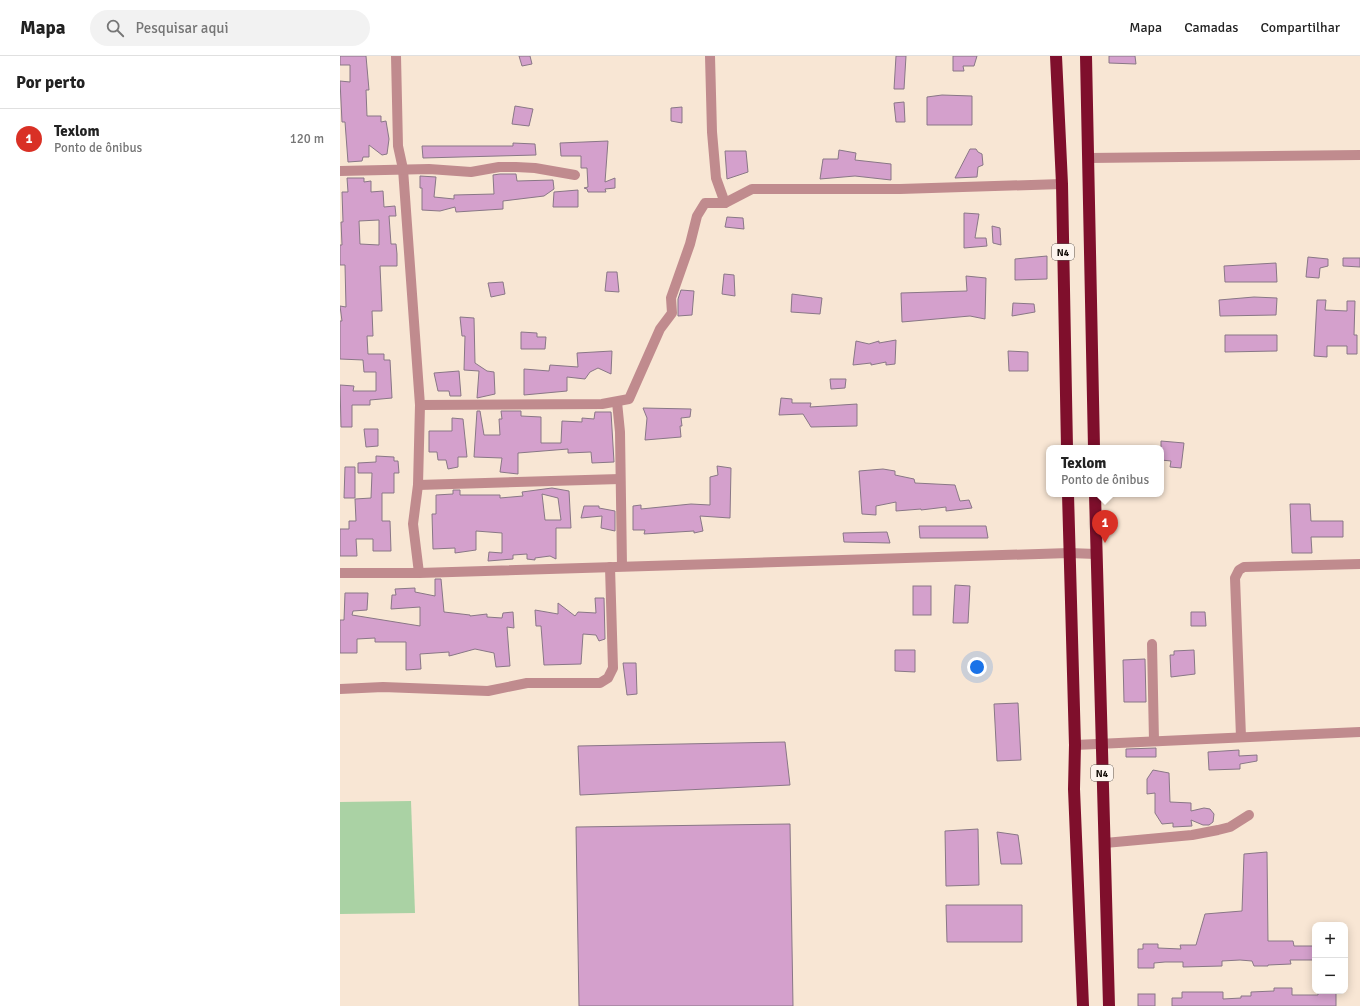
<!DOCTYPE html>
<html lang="pt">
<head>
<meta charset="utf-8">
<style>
	body { margin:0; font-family:Signika,sans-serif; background:#f2f2f2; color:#222 }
	.controls { position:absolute; right:12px; bottom:12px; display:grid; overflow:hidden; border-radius:8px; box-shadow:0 2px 10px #0003 }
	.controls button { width:36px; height:36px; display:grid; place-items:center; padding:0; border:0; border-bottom:1px solid #e0e0e0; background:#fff; color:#222; font:20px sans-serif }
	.you { position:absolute; left:637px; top:611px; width:14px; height:14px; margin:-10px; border:3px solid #fff; border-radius:50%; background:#1a73e8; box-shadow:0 0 0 6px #1a73e833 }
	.badge { display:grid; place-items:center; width:26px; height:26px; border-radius:50%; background:#d93025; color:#fff; font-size:13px; font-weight:700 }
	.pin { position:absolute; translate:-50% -33px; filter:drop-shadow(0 1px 2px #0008) }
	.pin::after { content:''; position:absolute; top:21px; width:14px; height:12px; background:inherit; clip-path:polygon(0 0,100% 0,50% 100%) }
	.popup { position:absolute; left:706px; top:389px; width:118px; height:52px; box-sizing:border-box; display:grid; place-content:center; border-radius:8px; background:#fff; filter:drop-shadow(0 1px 3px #0005); font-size:13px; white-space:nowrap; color:#767676 }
	.popup b { font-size:15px; color:#222 }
	.popup::after { content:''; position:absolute; left:50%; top:100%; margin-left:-8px; border:8px solid transparent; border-top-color:#fff }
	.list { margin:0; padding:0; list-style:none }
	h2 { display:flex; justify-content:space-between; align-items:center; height:52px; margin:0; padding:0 16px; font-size:17px }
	h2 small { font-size:13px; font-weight:400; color:#767676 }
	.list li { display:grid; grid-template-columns:26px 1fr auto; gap:12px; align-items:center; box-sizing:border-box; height:60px; padding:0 16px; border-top:1px solid #e0e0e0 }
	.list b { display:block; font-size:15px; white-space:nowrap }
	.list p { margin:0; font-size:13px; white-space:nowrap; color:#767676 }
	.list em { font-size:13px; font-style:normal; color:#767676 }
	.icon { flex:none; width:22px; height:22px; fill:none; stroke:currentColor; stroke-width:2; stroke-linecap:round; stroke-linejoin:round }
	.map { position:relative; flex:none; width:1020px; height:950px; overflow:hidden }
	header { display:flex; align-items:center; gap:24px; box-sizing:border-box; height:56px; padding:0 20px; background:#fff; border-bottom:1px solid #e0e0e0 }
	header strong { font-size:19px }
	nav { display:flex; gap:22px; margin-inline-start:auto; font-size:14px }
	.search { width:280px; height:36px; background:#f2f2f2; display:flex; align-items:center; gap:10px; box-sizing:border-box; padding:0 14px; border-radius:22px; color:#767676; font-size:15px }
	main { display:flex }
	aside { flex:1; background:#fff }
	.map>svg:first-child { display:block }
	.green { fill:#aad2a4 }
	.building { fill:#d4a0cc; stroke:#897786; fill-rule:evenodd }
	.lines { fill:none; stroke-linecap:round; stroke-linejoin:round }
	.minor { stroke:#c08b8e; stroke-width:10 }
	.highway { stroke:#7f0f2c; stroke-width:12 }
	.labels { text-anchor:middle; stroke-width:3.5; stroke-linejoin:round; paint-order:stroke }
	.shield { fill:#fdf5ee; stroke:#5c554f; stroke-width:1 }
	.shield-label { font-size:10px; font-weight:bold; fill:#17110b }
</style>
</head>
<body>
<header>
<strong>Mapa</strong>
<div class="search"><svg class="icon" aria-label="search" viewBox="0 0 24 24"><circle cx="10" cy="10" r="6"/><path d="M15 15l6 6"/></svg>Pesquisar aqui</div>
<nav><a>Mapa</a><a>Camadas</a><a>Compartilhar</a></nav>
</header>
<main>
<aside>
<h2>Por perto<small></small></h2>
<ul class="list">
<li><span class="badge">1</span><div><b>Texlom</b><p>Ponto de ônibus</p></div><em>120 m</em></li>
</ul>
</aside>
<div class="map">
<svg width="1020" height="950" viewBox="0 0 1020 950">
	<rect width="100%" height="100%" fill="#f8e6d4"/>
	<path class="green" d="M71,745L75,857L0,858V746Z"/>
	<g class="building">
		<path d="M0,0H26L29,34H26L27,60H41V66L46,65L49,83L47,98L42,99L29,89V101H23L22,105L8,106L5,66H2L0,25L10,26V9H0Z"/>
		<path d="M179,0H190L192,8L182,10Z"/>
		<path d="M556,0H566L564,33H554Z"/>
		<path d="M613,0H637L634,10H623L624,15H613Z"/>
		<path d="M769,0H795L796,8L769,7Z"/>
		<path d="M602,39L632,40V69H587V41Z"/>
		<path d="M564,46L565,66H556L554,47Z"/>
		<path d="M175,50L193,53L189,70L172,68Z"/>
		<path d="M342,51V67L331,65V52Z"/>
		<path d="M268,85L265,126L275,122V132L265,133L266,136H248L247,133L244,132L248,131L247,112H241V100H221L220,87Z"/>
		<path d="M173,87L195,88L196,99L83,102L82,90H173Z"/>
		<path d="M630,93H636L638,96L642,98L643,109L638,111L637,121L615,122Z"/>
		<path d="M499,94L516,97L515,104L551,108V124L515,120L480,123L483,103H498Z"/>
		<path d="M385,95H406L408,116L387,123Z"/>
		<path d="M160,118H176L177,125L213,124L214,133L204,140L163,145V153L116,156L115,151L100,155L82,154V132H80V120L96,121L94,141L114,143V139L154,138L153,119Z"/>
		<path d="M7,122H24V126L31,125V136L43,135L44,151L55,150L56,160H49L51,188H56L57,198V210H40L42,255H32L33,280H27L28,298H44V304H50L52,342L30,344V349H12V371H1L0,329L14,330L13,335H36V316H24L23,304L0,303V265H2L0,250L6,251L5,209H0V189H2L1,166H3L2,136H8ZM39,164V189L20,188L19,165Z"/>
		<path d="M238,134V151H213L214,136Z"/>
		<path d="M624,157L639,158L635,182H646L647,190L624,192Z"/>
		<path d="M387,161L403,162L404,173L385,171Z"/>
		<path d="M652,170L660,172L661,189L653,187Z"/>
		<path d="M707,200V223L675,224V203Z"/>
		<path d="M968,201L988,203V210L980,212L979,222L966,221Z"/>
		<path d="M1003,202H1020V211L1003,210Z"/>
		<path d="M936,207L937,226H885L884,210Z"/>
		<path d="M267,216H277L279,236L265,235Z"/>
		<path d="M384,218L394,219L395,240L382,238Z"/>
		<path d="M626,220L646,222L645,263L630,260L562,266L561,237L627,235Z"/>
		<path d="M163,226L165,238L151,241L148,227Z"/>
		<path d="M341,234L354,235L352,259L338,260V243Z"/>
		<path d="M452,238L482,242L480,258L451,256Z"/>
		<path d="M914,241L937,242L936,259L880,260L879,244Z"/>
		<path d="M977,244H986L985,254L1007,255V245H1015L1014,279H1017V298H1007V290H987V301L974,300Z"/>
		<path d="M673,247L694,248L695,256L672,260Z"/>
		<path d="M120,261L134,262L135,307L147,315L154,316L155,338L137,342L139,315L124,314L125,280H122Z"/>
		<path d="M181,276L197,277V281H206L205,293H181Z"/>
		<path d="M885,279H937V295L885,296Z"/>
		<path d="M556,284L555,308L546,309V306L531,309V307L513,309L516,285L529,288L539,285V287Z"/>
		<path d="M272,295L271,318L258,312L250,316L245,323L227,321V335L184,339V313L209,315L210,309L238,311L237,297Z"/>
		<path d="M668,295L688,296V315H669Z"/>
		<path d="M119,315L121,340H110L109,335H98L94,317Z"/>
		<path d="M490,323H506L505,332L491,333Z"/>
		<path d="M441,342L452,343V347H471L470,351L517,348V370L471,371L463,358L439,359Z"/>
		<path d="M303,352L351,353L350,361L341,362L342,370H340L341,381L305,384L307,362Z"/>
		<path d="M137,355H140L144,379H160L159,363H162L161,355H181V360L201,361V387H221L222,365L242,366V362L254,363L255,356H271L274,406L252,407L251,396L228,397V393L178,397V418L160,416L162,402L134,401Z"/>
		<path d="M112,362L123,363L127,401H118V411L108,413L106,404H98L97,396H89V375H112Z"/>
		<path d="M24,373H38V390L26,391Z"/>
		<path d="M821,385L844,387L841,412L830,411L831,405L821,404Z"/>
		<path d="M36,400L54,401V405H58L59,417H54V437H42V465H50L51,495H33V483H16L17,500H0V473H9V465H16L15,443L31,442L32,417H18V407L36,406Z"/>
		<path d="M377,410L391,412L390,462L360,460L363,475L354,477V475L304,478L305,474H293V450L301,449V453L351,448L370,449V421L378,419Z"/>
		<path d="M5,411H15V442H4Z"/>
		<path d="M543,413L555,415V419L574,423L575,427L615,429L620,445L629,444L632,452L606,455V451L581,454V453L556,455V446L536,450V459L522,458L519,415Z"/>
		<path d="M212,432L229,435L231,472H216V503L210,500L195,502V504L187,503V498L173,499V503L148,505L149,496L162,497V477L136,475V494L115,497V492L93,493L92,458H96V439L113,438V434H120V439H160V442L183,440L182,436ZM202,438L218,442L221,464H205Z"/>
		<path d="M950,448H970L971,465H1003V481H971L972,497H952Z"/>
		<path d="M244,450H259V452L275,455V475L261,472L262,460L241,462Z"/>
		<path d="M579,470H646L648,482H580Z"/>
		<path d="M547,476L550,487L504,486L503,477Z"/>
		<path d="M95,523H101L104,556L130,559V560L147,558V561L162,562L163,557L173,556L174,572L167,571L170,610L156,611L154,597L135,593L113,599L109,600V596L80,598L81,613L66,614V586H35V582L17,583V597H0V564H4L5,537H28L27,554L13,555L12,559L80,570V551L51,553L52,539H56L55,533L75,532V536L95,540Z"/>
		<path d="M615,529L630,530L628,567H613Z"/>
		<rect x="573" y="530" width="18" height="29"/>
		<path d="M255,542H264L265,583L259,585L256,579L243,578L241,608L204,609L201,570H196L195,554L218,558V547L235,560L238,556L256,557Z"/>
		<path d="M851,556H865L866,570H851Z"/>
		<path d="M555,594H575V616L555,615Z"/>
		<path d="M854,594L855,618L831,621L830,599H834V595Z"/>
		<path d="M805,603L806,646H784L783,604Z"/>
		<path d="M283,607H296L297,638L287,639Z"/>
		<path d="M678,647L681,704L657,705L654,648Z"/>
		<path d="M445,686L450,729L240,739L238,690Z"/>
		<path d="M816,692V701H786V693Z"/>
		<path d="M899,694V700L917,699V705L900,708V713L869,714L868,696Z"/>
		<path d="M813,714L829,717L830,746L851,747V755L864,752L870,753L874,758L873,766L869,769H863L851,764L852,770L833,771V767L822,768L815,757V737L807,738V723Z"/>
		<path d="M450,768L453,950H239L236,771Z"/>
		<path d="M638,773L639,829L606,830L605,775Z"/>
		<path d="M657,776L678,779L682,808H661Z"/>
		<path d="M927,796L928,885H953L954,890H975V904H950L951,908L928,909V910H914L912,905L900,904L882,905V910L843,911V906H825L814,907V912H798V893H803V888H818V892L841,893L840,889H856L865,858L902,855L904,798Z"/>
		<path d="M606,849H682V886H607Z"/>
		<path d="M934,932H952V939H978V935H996V950H832V942H842V936H883V943L901,942V940H911V936L934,935Z"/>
		<rect x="798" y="938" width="17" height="12"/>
	</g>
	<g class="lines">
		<g class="minor">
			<path d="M56,0L58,90L63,113L80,349L78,429L73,468L79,517"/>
			<path d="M370,0L372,76L376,122L385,147"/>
			<path d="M748,102L1020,99"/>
			<path d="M0,115L89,113L131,116L159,111H176L195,112L235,119"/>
			<path d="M277,346L280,376L282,510"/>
			<path d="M80,349L262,348L289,343L320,273L332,257L331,242L350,188L357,160L365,147H385L412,133H560L722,128"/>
			<path d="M78,429L280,423"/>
			<path d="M0,517H79L729,497L756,498"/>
			<path d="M812,588L814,685"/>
			<path d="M0,633L43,631L148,635L187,627H260L268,622L273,612L270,511"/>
			<path d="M901,681L895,522L899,514L904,511L1020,508"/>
			<path d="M735,689L1020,676"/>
			<path d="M765,787L852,779L878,774L890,771L909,759"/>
		</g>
		<g class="highway">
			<path d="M716,0L722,128L727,392"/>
			<path d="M746,0L754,392"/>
			<path d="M728,438L735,689L734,733L743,950"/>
			<path d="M755,438L769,950"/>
		</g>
	</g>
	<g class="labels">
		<g class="shield">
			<rect x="712" y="188" width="22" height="16" rx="3"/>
			<rect x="751" y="709" width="22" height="16" rx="3"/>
		</g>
		<g class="shield-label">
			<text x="723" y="200">N4</text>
			<text x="762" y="721">N4</text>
		</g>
	</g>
</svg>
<div class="controls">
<button>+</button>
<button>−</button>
</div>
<div class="you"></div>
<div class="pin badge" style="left:765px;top:487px">1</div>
<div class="popup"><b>Texlom</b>Ponto de ônibus</div>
</div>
</main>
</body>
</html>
